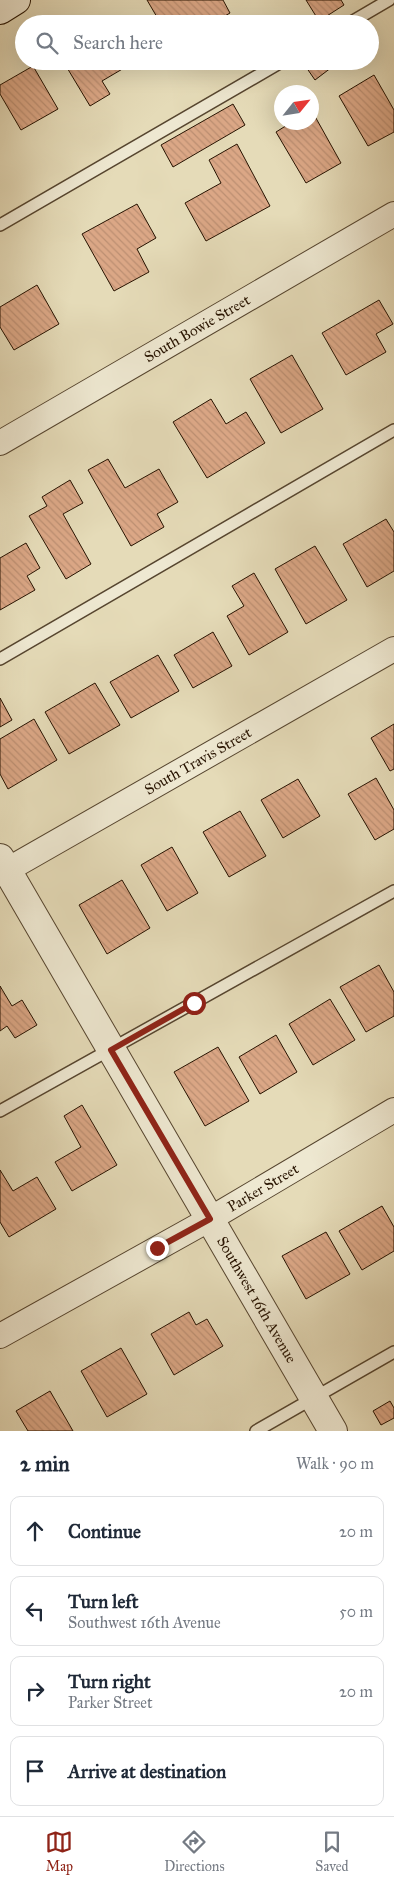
<!DOCTYPE html>
<html lang="en">
<head>
<meta charset="utf-8">
<style>
	body { margin:0; font-family:"IM FELL Great Primer",serif; background:#f6f6f7; color:#1f2937 }
	.compass { position:absolute; left:274px; top:85px; width:45px; height:45px; border-radius:50%; background:#fff; box-shadow:0 5px 20px #0002; rotate:60deg }
	.stop { position:absolute; width:15px; height:15px; margin:-11px; border:4px solid #8f2418; border-radius:50%; background:#fff }
	.stop.end { background:#8f2418; border-color:#fff; box-shadow:0 1px 5px #0008 }
	.list { margin:0; padding:0; list-style:none }
	h2 { display:flex; justify-content:space-between; align-items:center; height:65px; margin:0; padding:0 20px; font-size:21px }
	h2 small { font-size:16px; font-weight:400; color:#747a83 }
	.list li { display:grid; grid-template-columns:32px 1fr auto; gap:15px; align-items:center; box-sizing:border-box; height:70px; margin:0 10px 10px; padding:0 10px; border:1px solid #e0e1e3; border-radius:10px }
	.list b { display:block; font-size:19px; white-space:nowrap }
	.list p { margin:0; font-size:16px; white-space:nowrap; color:#747a83 }
	.list em { font-size:16px; font-style:normal; color:#747a83 }
	.icon { flex:none; width:28px; height:28px; fill:none; stroke:currentColor; stroke-width:2; stroke-linecap:round; stroke-linejoin:round }
	.map { position:relative; flex:none; width:394px; height:1431px; overflow:hidden }
	.search { position:absolute; background:#fff; box-shadow:0 5px 20px #0002; left:15px; right:15px; top:15px; height:55px; display:flex; align-items:center; gap:12px; box-sizing:border-box; padding:0 18px; border-radius:28px; color:#747a83; font-size:19px }
	.sheet { height:385px; background:#fff }
	nav { display:flex; justify-content:space-around; align-items:center; box-sizing:border-box; height:70px; border-top:1px solid #e0e1e3; background:#fff; font-size:14px; color:#747a83 }
	nav a { display:grid; justify-items:center; gap:2px }
	nav .on { color:#8f2418 }
	.map>svg:first-child { display:block }
	.building { fill:url(#building-back-hatch); stroke:#271301 }
	.lines { fill:none; stroke-linecap:round; stroke-linejoin:round }
	.service-casing { stroke:#56452f; stroke-width:14 }
	.minor-casing { stroke:#56452f; stroke-width:26 }
	.tertiary-casing { stroke:#56452f; stroke-width:30 }
	.secondary-casing { stroke:#271301; stroke-width:30 }
	.service { stroke:#eee8d1; stroke-width:11 }
	.minor { stroke:#eee8d1; stroke-width:24 }
	.tertiary { stroke:#eee8d1; stroke-width:28 }
	.secondary { stroke:#eee8d1; stroke-width:28 }
	.route { stroke:#8f2418; stroke-width:6 }
	.labels { text-anchor:middle; stroke-width:4; stroke-linejoin:round; paint-order:stroke }
	.street-label { font-size:15px; fill:#271301; stroke:#eee8d1 }
</style>
</head>
<body>
<div class="map">
<svg width="394" height="1431" viewBox="0 0 394 1431">
	<defs>
		<pattern id="building-back-hatch" width="6" height="6" patternUnits="userSpaceOnUse" patternTransform="scale(1.25)"><rect width="6" height="6" fill="#dba786"/><path d="M-1 5l2 2M0 0l6 6M5-1l2 2" fill="none" stroke="#bc8f72"/></pattern>
	</defs>
	<rect width="100%" height="100%" fill="#e5dbb8"/>
	<filter id="stains"><feTurbulence type="fractalNoise" baseFrequency=".004" numOctaves="4"/><feColorMatrix values="0 0 0 0 .2 0 0 0 0 .09 0 0 0 0 .02 0 0 0 .5 -.17"/></filter>
	<radialGradient id="worn" r=".72"><stop offset=".6" stop-color="#630" stop-opacity="0"/><stop offset="1" stop-color="#630" stop-opacity=".3"/></radialGradient>
	<g class="building">
		<path d="M147,0H223L230,13L211,24H161Z"/>
		<path d="M306,0H341L344,5L319,21Z"/>
		<path d="M63,61H136L102,81L110,94L90,106Z"/>
		<path d="M314,61H340L315,80L306,67Z"/>
		<path d="M33,66L58,109L21,130L0,94V85Z"/>
		<path d="M374,75L394,110V132L368,146L339,96Z"/>
		<path d="M233,104L245,125L173,167L161,145Z"/>
		<path d="M312,111L341,163L306,183L276,132L292,122H312Z"/>
		<path d="M237,144L270,206L206,241L185,203L221,183L209,160Z"/>
		<path d="M137,204L156,238L137,249L149,272L114,291L82,234Z"/>
		<path d="M37,285L59,324L14,350L0,327V307Z"/>
		<path d="M379,300L393,324L376,334L386,352L346,375L322,333Z"/>
		<path d="M292,355L323,409L281,433L250,379Z"/>
		<path d="M211,399L226,424L246,412L265,443L207,478L173,422Z"/>
		<path d="M108,459L125,488L159,469L178,502L157,514L164,527L131,546L88,470Z"/>
		<path d="M70,480L83,503L63,514L91,564L66,579L29,516L47,506L42,497Z"/>
		<path d="M386,519L394,532V571L367,587L343,544Z"/>
		<path d="M26,543L40,568L27,576L35,590L0,610V558Z"/>
		<path d="M315,546L347,600L306,624L275,569Z"/>
		<path d="M254,573L288,632L249,655L227,616L244,606L232,586Z"/>
		<path d="M213,632L232,666L193,688L174,655Z"/>
		<path d="M158,655L179,691L131,718L110,682Z"/>
		<path d="M95,683L120,725L69,754L45,712Z"/>
		<path d="M0,698L12,720L0,727Z"/>
		<path d="M34,719L57,760L8,789L0,774V739Z"/>
		<path d="M394,724V769L390,771L371,738Z"/>
		<path d="M376,778L394,810V829L375,840L348,794Z"/>
		<path d="M298,779L320,816L283,838L261,800Z"/>
		<path d="M240,811L266,856L229,877L203,832Z"/>
		<path d="M172,847L198,893L167,911L141,865Z"/>
		<path d="M122,880L150,928L107,954L79,905Z"/>
		<path d="M379,965L394,992V1016L366,1032L340,987Z"/>
		<path d="M0,986L12,1006L22,1000L37,1025L15,1038L7,1026L0,1031Z"/>
		<path d="M330,999L355,1040L313,1065L289,1024Z"/>
		<path d="M276,1035L297,1072L260,1094L239,1057Z"/>
		<path d="M218,1047L249,1101L205,1126L174,1072Z"/>
		<path d="M82,1105L117,1165L72,1191L55,1162L81,1147L64,1116Z"/>
		<path d="M0,1170L13,1191L37,1177L56,1209L9,1237L0,1222Z"/>
		<path d="M382,1206L394,1227V1251L362,1270L339,1231Z"/>
		<path d="M326,1232L350,1274L306,1299L282,1256Z"/>
		<path d="M189,1312L196,1325L207,1319L223,1346L174,1375L151,1334Z"/>
		<path d="M121,1348L147,1394L107,1417L81,1371Z"/>
		<path d="M50,1391L73,1431H28L16,1411Z"/>
		<path d="M390,1401L394,1408V1418L381,1425L373,1411Z"/>
	</g>
	<g class="lines">
		<defs>
			<g id="service">
				<path d="M348,24L389,0"/>
				<path d="M0,225L283,61"/>
				<path d="M0,659L394,430"/>
				<path d="M0,1111L394,891"/>
				<path d="M256,1431L394,1352"/>
			</g>
			<g id="minor">
				<path id="s1" d="M0,443L394,214"/>
				<path id="s2" d="M0,874L394,649"/>
				<path id="s3" d="M0,1336L210,1219L394,1110"/>
			</g>
			<g id="tertiary">
				<path id="s4" d="M0,858L333,1431"/>
			</g>
			<path id="secondary" d="M0,10L16,0"/>
		</defs>
		<use href="#service" class="service-casing"/>
		<use href="#minor" class="minor-casing"/>
		<use href="#tertiary" class="tertiary-casing"/>
		<use href="#secondary" class="secondary-casing"/>
		<use href="#service" class="service"/>
		<use href="#minor" class="minor"/>
		<use href="#tertiary" class="tertiary"/>
		<use href="#secondary" class="secondary"/>
	</g>
	<g class="lines">
		<path class="route" d="M157,1248L210,1219L111,1050L194,1003"/>
	</g>
	<g class="labels">
		<g class="street-label">
			<text dy="5" stroke="none"><textPath href="#s1" startOffset="228">South Bowie Street</textPath></text>
			<text dy="5" stroke="none"><textPath href="#s2" startOffset="228">South Travis Street</textPath></text>
			<text dy="5" stroke="none"><textPath href="#s3" startOffset="302">Parker Street</textPath></text>
			<text dy="5" stroke="none"><textPath href="#s4" startOffset="511">Southwest 16th Avenue</textPath></text>
		</g>
	</g>
	<rect width="100%" height="100%" filter="url(#stains)"/>
	<rect width="100%" height="100%" fill="url(#worn)"/>
</svg>
<svg class="compass" viewBox="-18 -18 36 36"><path d="M0-13l5 13h-10z" fill="#e53935"/><path d="M0 13l5-13h-10z" fill="#747a83"/></svg>
<div class="stop" style="left:194px;top:1003px"></div>
<div class="stop end" style="left:157px;top:1248px"></div>
<div class="search"><svg class="icon" aria-label="search" viewBox="0 0 24 24"><circle cx="10" cy="10" r="6"/><path d="M15 15l6 6"/></svg>Search here</div>
</div>
<section class="sheet">
<h2>2 min<small>Walk · 90 m</small></h2>
<ul class="list">
<li><svg class="icon" aria-label="ahead" viewBox="0 0 24 24"><path d="M12 20V5M6 11l6-6 6 6"/></svg><div><b>Continue</b></div><em>20 m</em></li>
<li><svg class="icon" aria-label="left" viewBox="0 0 24 24"><path d="M17 20v-9H6M10 6l-5 5 5 5"/></svg><div><b>Turn left</b><p>Southwest 16th Avenue</p></div><em>50 m</em></li>
<li><svg class="icon" aria-label="right" viewBox="0 0 24 24"><path d="M7 20v-9h11M14 6l5 5-5 5"/></svg><div><b>Turn right</b><p>Parker Street</p></div><em>20 m</em></li>
<li><svg class="icon" aria-label="arrive" viewBox="0 0 24 24"><path d="M6 21V4h12l-3 4 3 4H6"/></svg><div><b>Arrive at destination</b></div></li>
</ul>
</section>
<nav>
<a class="on"><svg class="icon" aria-label="map" viewBox="0 0 24 24"><path d="M3 6l6-2 6 2 6-2v14l-6 2-6-2-6 2zM9 4v14M15 6v14"/></svg>Map</a>
<a><svg class="icon" aria-label="directions" viewBox="0 0 24 24"><path d="M12 3l9 9-9 9-9-9zM9 14v-3h6M13 9l2 2-2 2"/></svg>Directions</a>
<a><svg class="icon" aria-label="saved" viewBox="0 0 24 24"><path d="M7 4h10v16l-5-4-5 4z"/></svg>Saved</a>
</nav>
</body>
</html>
